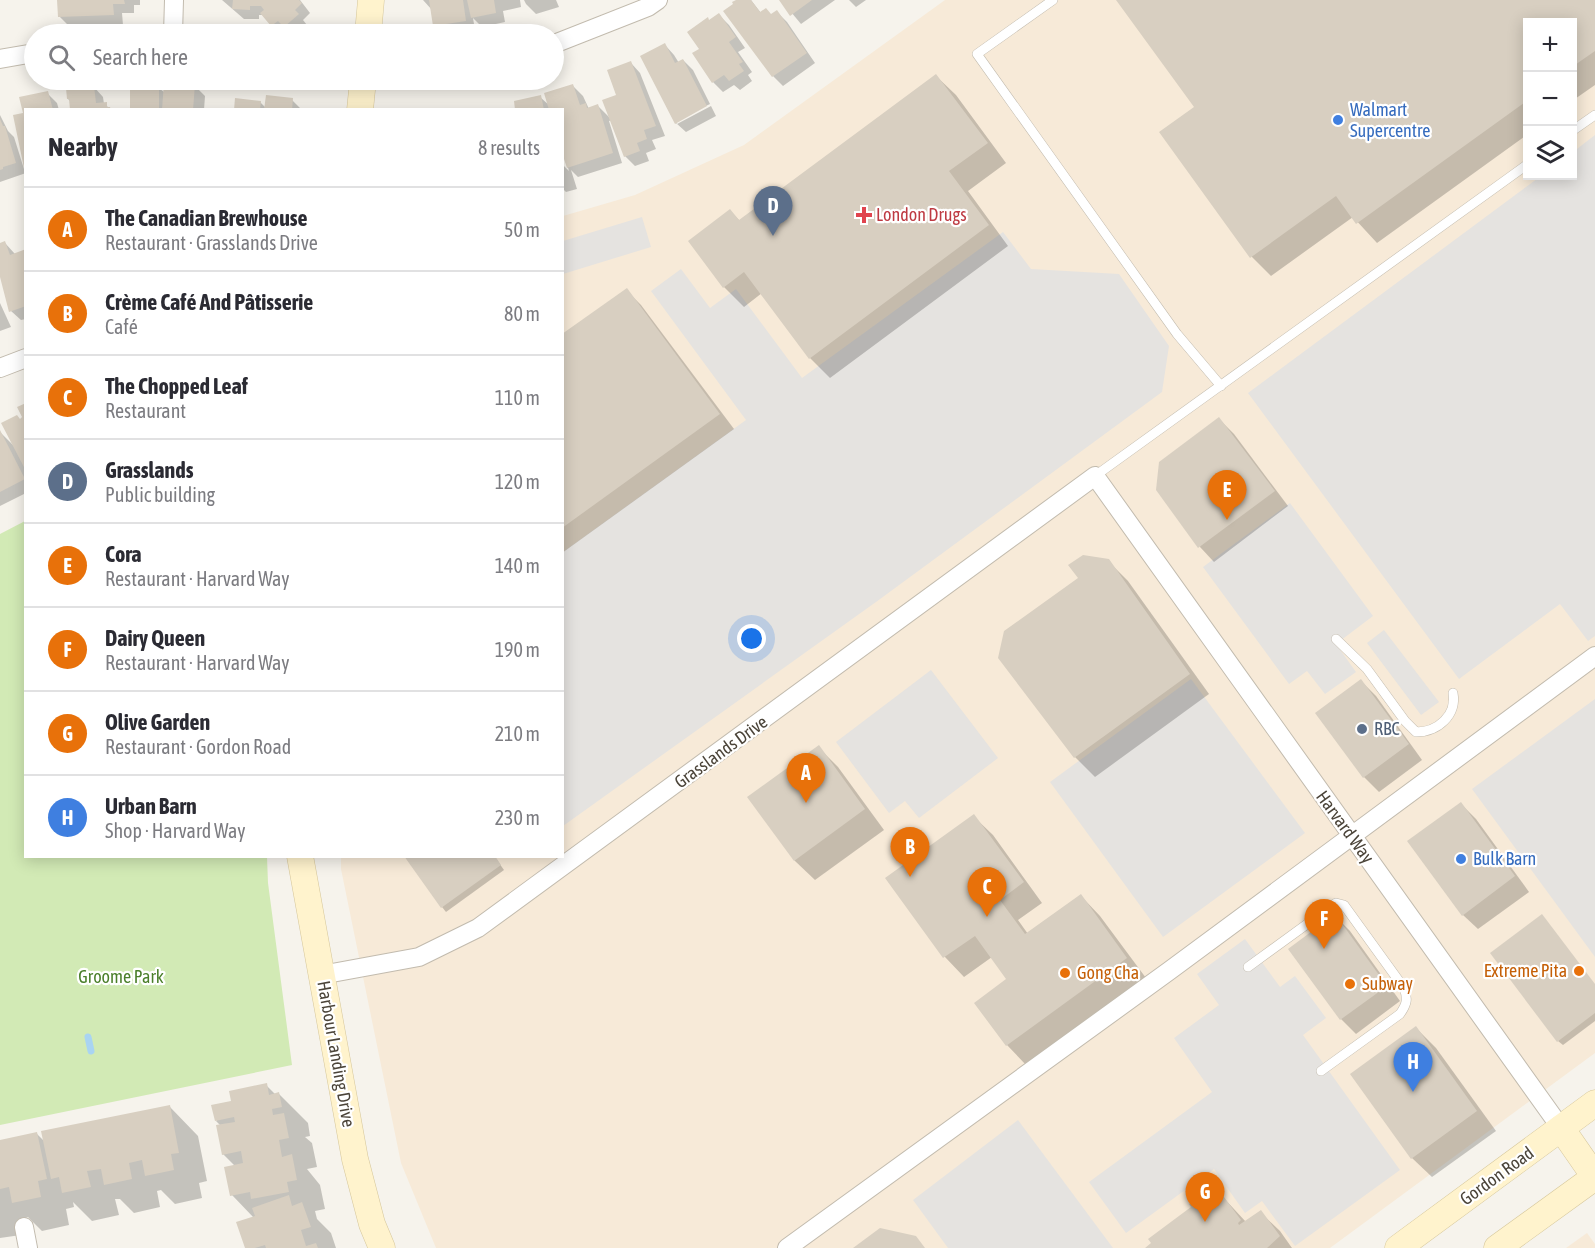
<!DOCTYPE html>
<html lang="en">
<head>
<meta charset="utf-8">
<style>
	body { margin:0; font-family:"Asap Condensed",sans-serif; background:#f7f7f7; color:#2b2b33 }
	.controls { position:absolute; right:18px; top:18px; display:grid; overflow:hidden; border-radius:0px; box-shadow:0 3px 15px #0003 }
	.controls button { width:54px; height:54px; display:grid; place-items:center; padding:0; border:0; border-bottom:2px solid #e1e1e2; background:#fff; color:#2b2b33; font:30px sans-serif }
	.you { position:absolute; left:752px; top:639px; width:21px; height:21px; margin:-15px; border:4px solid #fff; border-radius:50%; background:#1a73e8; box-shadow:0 0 0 9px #1a73e833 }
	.badge { display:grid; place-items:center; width:39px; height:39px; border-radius:50%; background:#fc3f1d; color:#fff; font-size:20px; font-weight:700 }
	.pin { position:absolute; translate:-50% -50px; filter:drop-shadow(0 2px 3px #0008) }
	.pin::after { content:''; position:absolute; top:32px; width:21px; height:18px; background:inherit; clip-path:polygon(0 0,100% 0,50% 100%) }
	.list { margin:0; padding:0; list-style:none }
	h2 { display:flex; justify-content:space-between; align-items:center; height:78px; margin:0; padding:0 24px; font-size:26px }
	h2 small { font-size:20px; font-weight:400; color:#7c7c81 }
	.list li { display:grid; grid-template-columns:39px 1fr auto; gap:18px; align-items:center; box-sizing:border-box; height:84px; padding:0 24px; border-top:2px solid #e1e1e2 }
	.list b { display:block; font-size:22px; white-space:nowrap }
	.list p { margin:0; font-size:20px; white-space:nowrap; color:#7c7c81 }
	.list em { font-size:20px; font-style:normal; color:#7c7c81 }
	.icon { flex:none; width:33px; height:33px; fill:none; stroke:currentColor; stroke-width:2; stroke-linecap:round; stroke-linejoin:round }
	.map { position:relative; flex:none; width:1595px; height:1248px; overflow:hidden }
	.search { position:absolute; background:#fff; box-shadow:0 3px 15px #0003; left:24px; top:24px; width:540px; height:66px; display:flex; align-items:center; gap:15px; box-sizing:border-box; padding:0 21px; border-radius:33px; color:#7c7c81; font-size:22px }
	.panel { position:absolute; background:#fff; box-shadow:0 3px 15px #0003; left:24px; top:108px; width:540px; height:750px; border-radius:0px }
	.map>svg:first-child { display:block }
	.commercial { fill:#f7ead8; fill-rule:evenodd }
	.green { fill:#d2eab5 }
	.parking { fill:#e5e3e0 }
	.shadow { fill:#0003 }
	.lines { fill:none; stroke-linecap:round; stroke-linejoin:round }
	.stream { stroke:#a9d4f2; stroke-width:7 }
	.building { fill:#d8cfc1 }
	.lane-casing { stroke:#c2bbae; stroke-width:10 }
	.street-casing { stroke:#c2bbae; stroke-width:20 }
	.secondary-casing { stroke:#d6c79b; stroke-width:27 }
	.lane { stroke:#fff; stroke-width:9 }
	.street { stroke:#fff; stroke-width:18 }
	.secondary { stroke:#fff3cd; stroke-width:26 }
	.shop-dot { fill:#3f7fe0; stroke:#fff; stroke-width:2 }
	.health-dot { fill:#e0444e; stroke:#fff; stroke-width:2 }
	.service-dot { fill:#5c6f8a; stroke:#fff; stroke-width:2 }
	.food-dot { fill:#e8710a; stroke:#fff; stroke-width:2 }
	.labels { text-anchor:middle; stroke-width:4.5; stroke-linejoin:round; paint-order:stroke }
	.shop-label { font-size:18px; fill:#366cbe; stroke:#fff; text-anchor:start }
	.health-label { font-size:18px; fill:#be3a42; stroke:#fff; text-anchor:start }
	.service-label { font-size:18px; fill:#4e5e75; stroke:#fff; text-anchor:start }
	.street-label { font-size:18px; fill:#4b4439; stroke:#fff }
	.food-label { font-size:18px; fill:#c56008; stroke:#fff; text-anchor:start }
	.park-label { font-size:18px; fill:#4a7f2a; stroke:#fff }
</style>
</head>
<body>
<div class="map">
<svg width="1595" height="1248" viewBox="0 0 1595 1248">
	<rect width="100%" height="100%" fill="#f6f3ec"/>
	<g class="commercial">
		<path d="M945,0H1595V1053L1330,1248H436L401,1163L341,869V857L562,856L563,216L635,195L744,145ZM1528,22H1572V176H1528Z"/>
		<path d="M1587,1233L1595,1244V1248H1566Z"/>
	</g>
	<path class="green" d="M25,521L26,856L267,857L268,883L292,1065L0,1125V534Z"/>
	<g class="parking">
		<path d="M1595,135V636L1588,641L1560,604L1459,679L1248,393L1541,176H1572L1573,152Z"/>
		<path d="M642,217L651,247L563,274V241Z"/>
		<path d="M1003,232L1031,269L1119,274L1169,346L1162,392L876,602L563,826V552L746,420L651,291L681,269L710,308L736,289L802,378Z"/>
		<path d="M1290,503L1373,616L1336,644L1356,672L1325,694L1307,671L1289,684L1203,567Z"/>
		<path d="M1384,630L1439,702L1421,715L1367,643Z"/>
		<path d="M931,670L998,758L919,818L905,801L889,813L836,742Z"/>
		<path d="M1191,679L1305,833L1163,937L1050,782Z"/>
		<path d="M1595,699V957L1472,789Z"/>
		<path d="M1245,939L1280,987L1295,976L1326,1018L1303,1035L1400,1170L1295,1246L1262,1201L1245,1213L1214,1169L1126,1233L1089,1182L1212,1092L1174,1038L1219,1005L1197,974Z"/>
		<path d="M1018,1120L1113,1248H948L913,1200Z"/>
	</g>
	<g class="shadow">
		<path d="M59,0H140V5H134V13H122L123,25L69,26L59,16Z"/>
		<path d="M222,0H300L310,13L303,20L307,25L296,34L289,30L282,34L263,15H259V19H244Z"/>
		<path d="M423,0H520L521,7L503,11L505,22L482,27L473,18L475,30L444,34L435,25L432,10Z"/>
		<path d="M524,0H556L559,7L536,14L526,4Z"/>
		<path d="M739,0H751L761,13L772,15L777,12L787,22L815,63L783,86L773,76Z"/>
		<path d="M781,0H835L801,24Z"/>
		<path d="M849,0H866L856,7Z"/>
		<path d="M1118,0H1595V85L1572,101V22H1528V134L1377,243L1353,217L1271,276L1252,257L1196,108Z"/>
		<path d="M719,15L729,25L745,48L738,52L752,72L748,75L752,81L740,90L734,85L723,92L713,82L694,54L701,49Z"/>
		<path d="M665,45L674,55L679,63L683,60L693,70L710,104L677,120V124L711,106L716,116L686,132L676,123Z"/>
		<path d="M631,63L640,73L665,136L652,140L656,149L646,153L649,161L635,166L625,156L612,120L609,121L622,163L578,177L571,170L577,189L566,192L562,188V164L569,171L562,148V110H517L540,97L550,106L573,86L583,96L589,109L598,106L611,119L618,96Z"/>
		<path d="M936,76L956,95L1006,163L968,191L1008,246L830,378L810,358L762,293L744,307L724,287L730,211L740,221Z"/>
		<path d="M195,86L205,96L204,110H118L132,109L158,87L165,93Z"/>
		<path d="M94,87L103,97L104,104L112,110H72L71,102L68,99Z"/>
		<path d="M47,93L57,103L59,110H26V166L15,116L24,114L21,98Z"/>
		<path d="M292,100L302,110H236L260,102L266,108Z"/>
		<path d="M0,115L8,131L14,137L24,169H26V173L0,182Z"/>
		<path d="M5,243L15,254L26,251V319L21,320L11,311L0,274V245Z"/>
		<path d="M626,290L641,305L734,429L562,553V336Z"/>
		<path d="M0,303L11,327L0,331Z"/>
		<path d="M26,404V493L0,506V432L13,445L21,420L24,418Z"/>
		<path d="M1219,419L1234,434L1288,506L1214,562L1200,547Z"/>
		<path d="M1108,561L1128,581L1209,694L1095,777L1075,757L1000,657Z"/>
		<path d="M1361,681L1376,696L1422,760L1379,792L1364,777Z"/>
		<path d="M818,747L838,767L884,830L815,880L795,861L749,798Z"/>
		<path d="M1461,804L1476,819L1529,892L1478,929L1463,915Z"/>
		<path d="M973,816L993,835L1042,903L1018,920L1028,934L1081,896L1100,916L1146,978L1026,1065L1007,1045L1008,980L992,957L964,977L945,957L887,878Z"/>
		<path d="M494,856L504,870L446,912L442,907Z"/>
		<path d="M1335,916L1350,931L1400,1001L1356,1034L1341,1019Z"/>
		<path d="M1595,984V1021L1563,1045L1558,1041Z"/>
		<path d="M1416,1028L1436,1048L1496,1131L1432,1177L1412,1158Z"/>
		<path d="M266,1085L276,1095L279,1094L308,1123L310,1136L305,1137L312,1143L317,1167L307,1169L320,1185L325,1209L315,1211L317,1219L331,1233L336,1248H247L254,1218L232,1195L235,1166L223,1154L221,1126L216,1121L233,1102Z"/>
		<path d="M170,1107L198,1136L207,1181L199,1183L202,1198L175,1204L161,1190L157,1191L160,1207L134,1213L120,1199H115L119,1215L92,1221L73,1202L74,1207L66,1209L69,1225L42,1231L28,1217L25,1218L28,1234L0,1238V1141L37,1134L45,1142Z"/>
		<path d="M1221,1195L1246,1222L1260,1212L1280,1231L1292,1248H1147L1193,1207L1198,1200L1205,1207Z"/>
	</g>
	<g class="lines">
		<path class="stream" d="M88,1037L91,1051"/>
	</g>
	<g class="building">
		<path d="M57,0H124L125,4H113L114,15L58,17Z"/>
		<path d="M233,0H299L302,3L295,10L299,14L284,27L278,21L271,26L260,13L264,10L261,6H250V10L232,9Z"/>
		<path d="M429,0H463L466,21L433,26Z"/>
		<path d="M467,0H494L496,13L471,18Z"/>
		<path d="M736,0H751L760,12L766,8L771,14L777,10L807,53L772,77L723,11L733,4L732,2Z"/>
		<path d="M779,0H812L790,16Z"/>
		<path d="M1116,0H1595V51L1572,67V22H1528V100L1356,224L1336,196L1250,258L1159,132L1194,107Z"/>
		<path d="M719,13L736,37L729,42L743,62L739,64L744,71L729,81L724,75L712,83L692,53L699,49L687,32L708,17L709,20Z"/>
		<path d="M665,43L675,63L683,59L707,106L675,124L640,56Z"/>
		<path d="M631,61L656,126L644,130L647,139L637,143L640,151L624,157L602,100L616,95L607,70Z"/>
		<path d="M936,74L988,143L949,171L989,225L809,359L744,272L723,288L688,241L730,209L739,220Z"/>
		<path d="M164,82L195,84L193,110H162Z"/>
		<path d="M573,84L580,105L586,103L587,108L598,104L613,153L567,168L562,153V110H549L544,93Z"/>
		<path d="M159,85V110H130V86Z"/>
		<path d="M94,86L96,103L107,102V107H110L111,110H70L69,99H67L66,88Z"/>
		<path d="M48,91L53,110H26L24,168L13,115L23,113L19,97Z"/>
		<path d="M266,95L293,98L292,110H264Z"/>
		<path d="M541,95L544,110H515L514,101Z"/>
		<path d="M235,98L261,101L260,110H234Z"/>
		<path d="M0,119L3,126H5L16,163L3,167V169L0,170Z"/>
		<path d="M5,241L10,255L26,249V306L9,312L0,277V243Z"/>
		<path d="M627,288L720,414L562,528V334Z"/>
		<path d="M26,403V471L1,423L17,415L20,419L22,417L17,407Z"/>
		<path d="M1219,417L1275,491L1198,548L1156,490L1159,462Z"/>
		<path d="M0,430L25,479L0,492Z"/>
		<path d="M1083,555L1109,559L1190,674L1074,758L998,658L1004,631L1078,578L1068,565Z"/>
		<path d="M1361,679L1409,744L1363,778L1315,713Z"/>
		<path d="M819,745L865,809L794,861L747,797Z"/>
		<path d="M1461,802L1515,876L1462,916L1407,841Z"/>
		<path d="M974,814L1024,882L1000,900L1025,934L1081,894L1127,958L1006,1046L974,1003L1006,979L975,936L943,958L885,878Z"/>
		<path d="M404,856H495L501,865L441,908Z"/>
		<path d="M1335,914L1387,986L1340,1020L1288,949Z"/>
		<path d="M1542,914L1595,984V1013L1557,1042L1490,953Z"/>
		<path d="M1416,1026L1477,1111L1411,1159L1350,1074Z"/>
		<path d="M267,1083L269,1095L279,1092L282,1107L272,1109L273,1115L284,1113L289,1138L279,1140L282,1157L292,1154L297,1180L287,1182L289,1192L251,1199L250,1192L230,1196L224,1167L243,1163L241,1151L222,1155L216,1125L235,1122L234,1117L215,1121L211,1105L231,1101L229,1091Z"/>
		<path d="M170,1105L179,1153L171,1154L174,1170L145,1176L142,1160L129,1163L132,1179L104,1185L101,1169L87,1171L91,1187L62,1193L59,1177L51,1179L41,1131Z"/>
		<path d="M37,1132L47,1179L38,1181L41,1197L12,1203L9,1187L0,1189V1140Z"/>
		<path d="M1221,1193L1241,1220L1238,1223L1239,1225L1261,1210L1280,1236L1267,1248H1145L1151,1243L1148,1239L1191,1207L1189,1204L1198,1198L1204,1206Z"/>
		<path d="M289,1195L292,1206L302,1202L311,1227L301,1230L306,1246L316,1243L318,1248H266L265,1245L255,1248H245L236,1222L255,1216L252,1208Z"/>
		<path d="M880,1228L916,1236L925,1248H853Z"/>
	</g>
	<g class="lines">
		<defs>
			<g id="lane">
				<path d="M1053,0L977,54L1177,334L1221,386"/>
				<path d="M1572,131L1595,115"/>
				<path d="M1095,476L1528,164"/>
				<path d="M1336,639L1367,669L1405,721L1416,732C1438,732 1457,715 1453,693"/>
				<path d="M1248,967L1336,903L1344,905L1404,988C1408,999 1407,1004 1400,1014L1321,1071"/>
			</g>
			<g id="street">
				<path d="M173,34L174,0"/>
				<path d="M554,44L648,7L658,0"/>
				<path d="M0,59L34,53"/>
				<path d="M0,368L26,358"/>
				<path d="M321,975L419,957L478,928L1095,476L1561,1128"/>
				<path d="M24,1227L28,1248"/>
				<path d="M787,1248L1169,971L1595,656"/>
			</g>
			<g id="secondary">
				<path d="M368,34L371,0"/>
				<path d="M360,110L363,80"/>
				<path d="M300,856L355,1159L372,1224L382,1248"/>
				<path d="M1561,1128L1595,1177"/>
				<path d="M1398,1248L1595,1103"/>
				<path d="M1497,1248L1595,1177"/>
			</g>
		</defs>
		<use href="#lane" class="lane-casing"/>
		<use href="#street" class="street-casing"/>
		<use href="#secondary" class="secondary-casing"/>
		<use href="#lane" class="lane"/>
		<use href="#street" class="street"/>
		<use href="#secondary" class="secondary"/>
	</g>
	<g class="shop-dot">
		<circle cx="1338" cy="120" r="6"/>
		<circle cx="1461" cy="859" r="6"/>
	</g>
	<path class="health-dot" d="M861 206h6v6h6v6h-6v6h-6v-6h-6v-6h6z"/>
	<circle class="service-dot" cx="1362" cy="729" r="6"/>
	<g class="food-dot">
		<circle cx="1579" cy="971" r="6"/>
		<circle cx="1065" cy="973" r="6"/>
		<circle cx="1350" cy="984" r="6"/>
	</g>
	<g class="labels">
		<g class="shop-label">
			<text x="1350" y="116">Walmart<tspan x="1350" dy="21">Supercentre</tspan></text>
			<text x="1473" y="865">Bulk Barn</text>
		</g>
		<g class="health-label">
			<text x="876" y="221">London Drugs</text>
		</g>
		<g class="service-label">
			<text x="1374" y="735">RBC</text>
		</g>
		<g class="street-label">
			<text transform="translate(721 752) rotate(-36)" y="6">Grasslands Drive</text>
			<text transform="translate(1345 827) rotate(54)" y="6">Harvard Way</text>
			<text transform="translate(336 1054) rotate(80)" y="6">Harbour Landing Drive</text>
			<text transform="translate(1497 1176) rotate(-36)" y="6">Gordon Road</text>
		</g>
		<g class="food-label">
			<text x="1567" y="977" text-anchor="end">Extreme Pita</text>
			<text x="1077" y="979">Gong Cha</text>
			<text x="1362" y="990">Subway</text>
		</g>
		<g class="park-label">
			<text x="121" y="983">Groome Park</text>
		</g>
	</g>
</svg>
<div class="controls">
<button>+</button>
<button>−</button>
<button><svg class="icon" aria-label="layers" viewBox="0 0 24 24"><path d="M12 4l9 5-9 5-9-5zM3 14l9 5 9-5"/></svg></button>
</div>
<div class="you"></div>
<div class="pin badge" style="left:806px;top:803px;background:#e8710a">A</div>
<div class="pin badge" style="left:910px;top:877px;background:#e8710a">B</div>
<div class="pin badge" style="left:987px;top:917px;background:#e8710a">C</div>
<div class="pin badge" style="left:773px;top:236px;background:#5c6f8a">D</div>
<div class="pin badge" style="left:1227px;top:520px;background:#e8710a">E</div>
<div class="pin badge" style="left:1324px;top:949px;background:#e8710a">F</div>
<div class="pin badge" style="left:1205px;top:1222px;background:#e8710a">G</div>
<div class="pin badge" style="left:1413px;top:1092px;background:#3f7fe0">H</div>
<div class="search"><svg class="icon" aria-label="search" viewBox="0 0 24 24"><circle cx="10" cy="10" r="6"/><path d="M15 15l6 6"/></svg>Search here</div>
<section class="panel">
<h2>Nearby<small>8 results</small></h2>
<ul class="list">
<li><span class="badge" style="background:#e8710a">A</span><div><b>The Canadian Brewhouse</b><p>Restaurant · Grasslands Drive</p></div><em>50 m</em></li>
<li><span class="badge" style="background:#e8710a">B</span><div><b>Crème Café And Pâtisserie</b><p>Café</p></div><em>80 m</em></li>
<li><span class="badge" style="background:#e8710a">C</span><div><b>The Chopped Leaf</b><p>Restaurant</p></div><em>110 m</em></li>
<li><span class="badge" style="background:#5c6f8a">D</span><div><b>Grasslands</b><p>Public building</p></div><em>120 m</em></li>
<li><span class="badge" style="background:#e8710a">E</span><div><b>Cora</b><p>Restaurant · Harvard Way</p></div><em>140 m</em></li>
<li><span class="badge" style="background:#e8710a">F</span><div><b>Dairy Queen</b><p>Restaurant · Harvard Way</p></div><em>190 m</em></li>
<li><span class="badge" style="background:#e8710a">G</span><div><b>Olive Garden</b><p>Restaurant · Gordon Road</p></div><em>210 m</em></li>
<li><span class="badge" style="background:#3f7fe0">H</span><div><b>Urban Barn</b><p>Shop · Harvard Way</p></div><em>230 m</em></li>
</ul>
</section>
</div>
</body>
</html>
